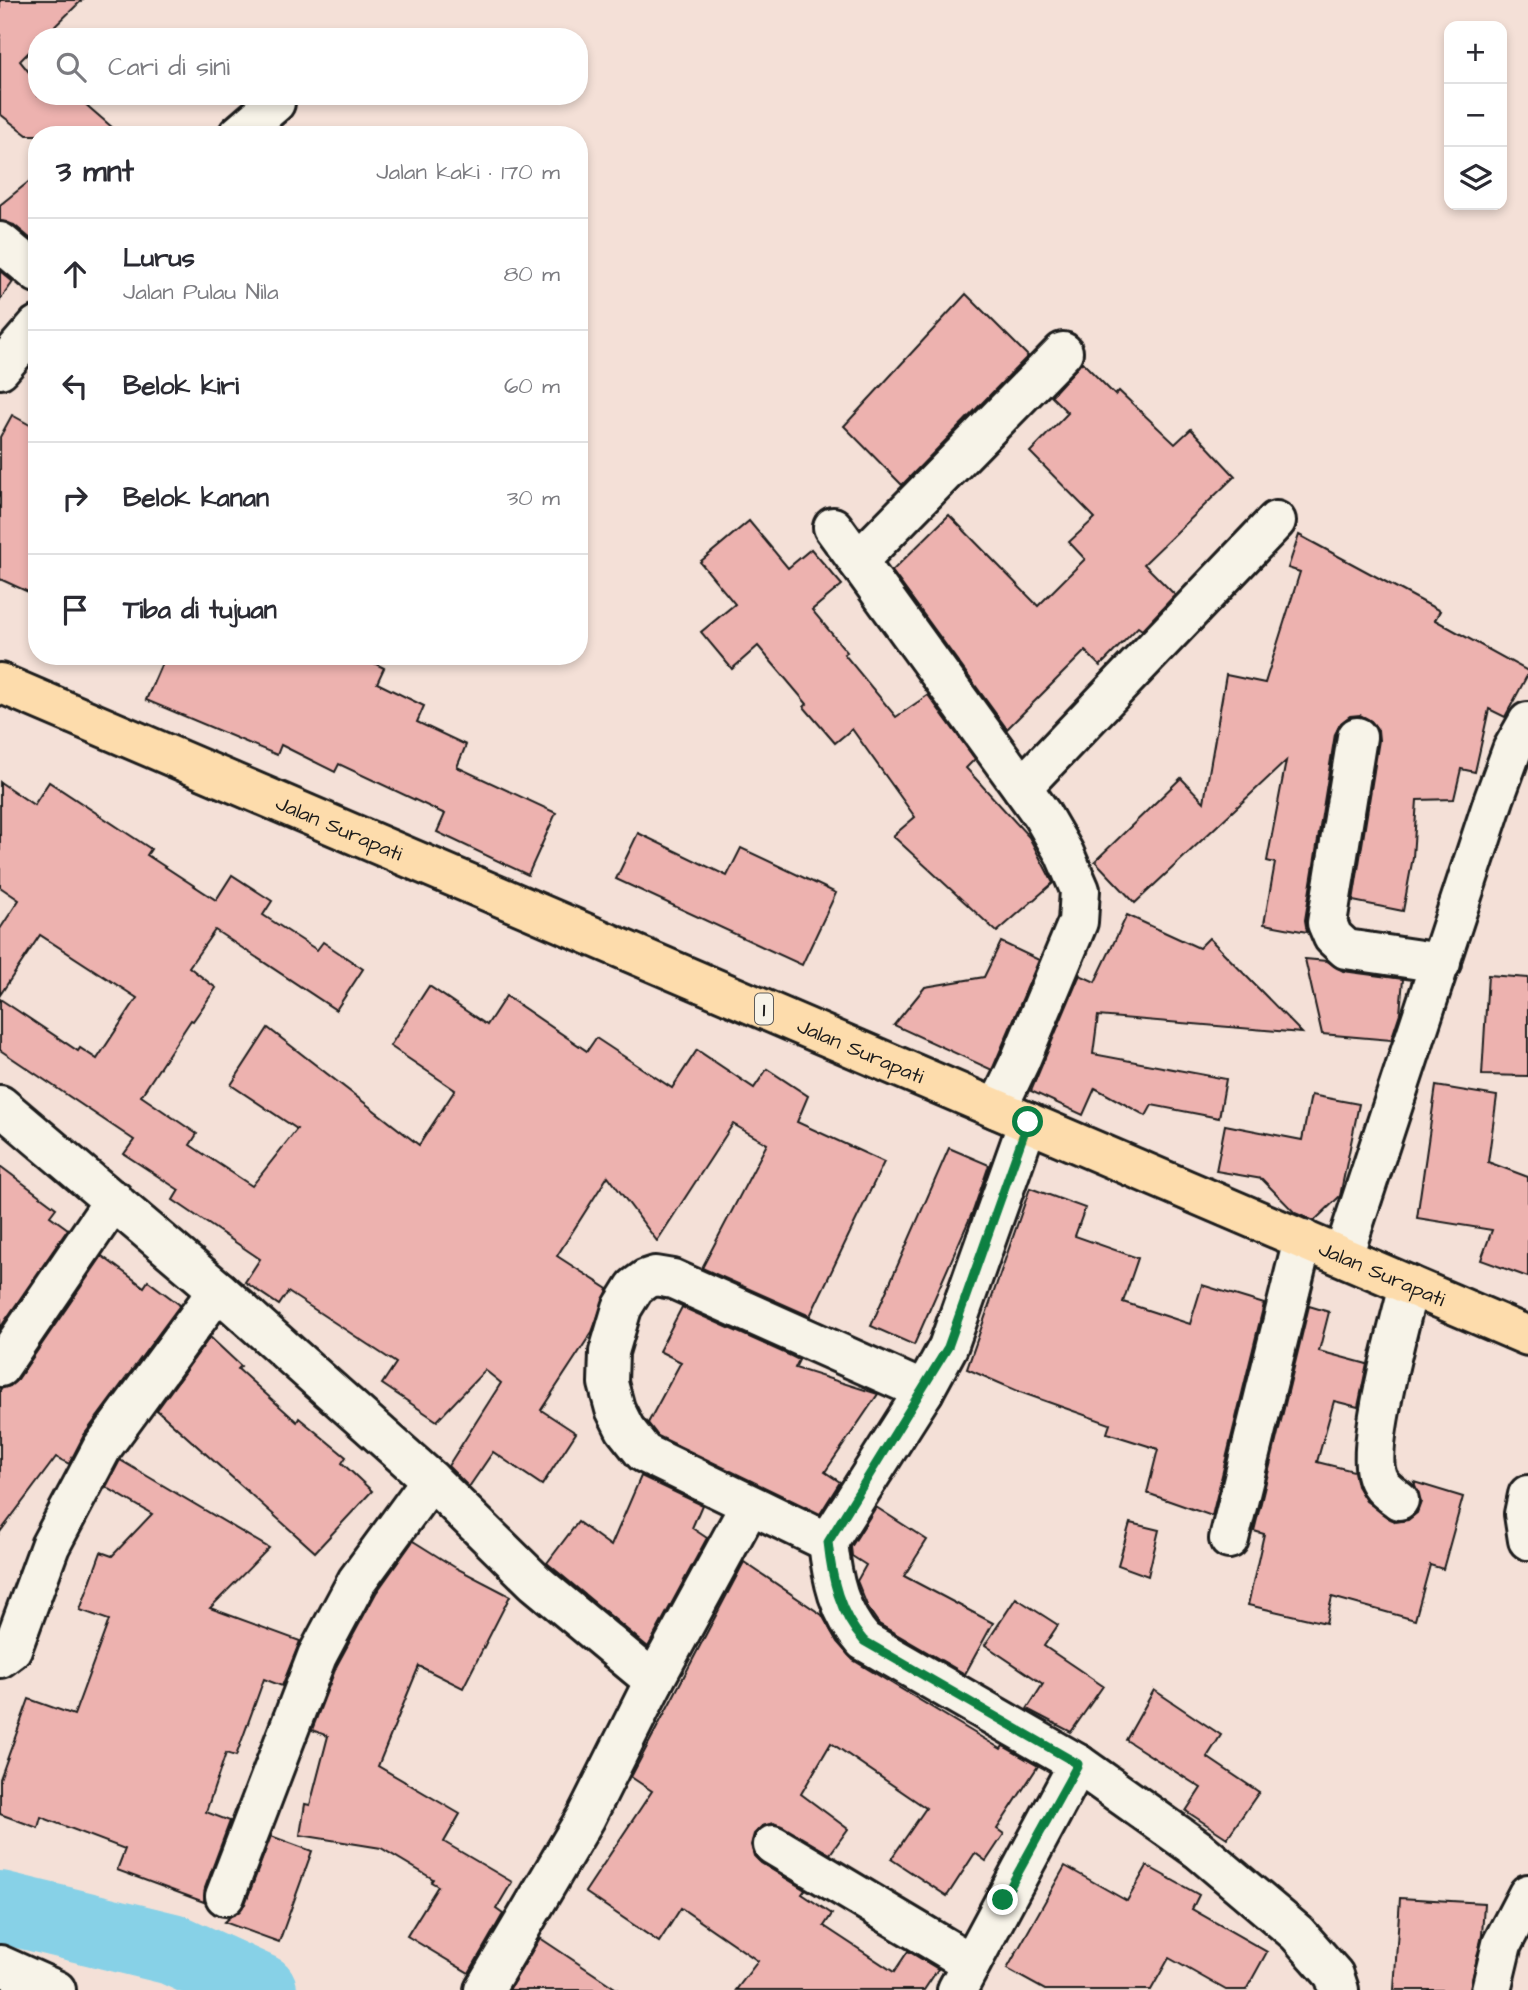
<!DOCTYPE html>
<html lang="id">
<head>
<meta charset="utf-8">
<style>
	body { margin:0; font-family:"Architects Daughter",sans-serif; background:#f2f2f3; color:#2b2b33 }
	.controls { position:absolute; right:21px; top:21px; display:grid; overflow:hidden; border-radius:14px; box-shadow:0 4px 10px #0003 }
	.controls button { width:63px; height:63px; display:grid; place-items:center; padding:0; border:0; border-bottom:2px solid #e1e1e2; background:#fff; color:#2b2b33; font:35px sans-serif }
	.stop { position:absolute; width:21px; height:21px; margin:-16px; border:5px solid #0b8043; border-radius:50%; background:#fff }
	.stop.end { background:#0b8043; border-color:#fff; box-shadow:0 2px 7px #0008 }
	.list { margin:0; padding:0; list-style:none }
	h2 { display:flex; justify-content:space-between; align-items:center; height:91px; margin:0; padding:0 28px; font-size:30px }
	h2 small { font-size:23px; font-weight:400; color:#7c7c81 }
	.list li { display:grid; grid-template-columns:46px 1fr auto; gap:21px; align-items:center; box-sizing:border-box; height:112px; padding:0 28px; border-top:2px solid #e1e1e2 }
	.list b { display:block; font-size:26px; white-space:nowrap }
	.list p { margin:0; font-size:23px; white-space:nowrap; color:#7c7c81 }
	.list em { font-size:23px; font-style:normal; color:#7c7c81 }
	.icon { flex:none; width:38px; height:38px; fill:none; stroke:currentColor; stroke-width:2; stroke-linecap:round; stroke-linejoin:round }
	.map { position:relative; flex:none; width:1528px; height:1990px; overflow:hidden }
	.search { position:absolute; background:#fff; box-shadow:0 4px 10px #0003; left:28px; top:28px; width:560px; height:77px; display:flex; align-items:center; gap:18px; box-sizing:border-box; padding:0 24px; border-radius:28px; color:#7c7c81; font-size:26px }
	.panel { position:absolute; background:#fff; box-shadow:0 4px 10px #0003; left:28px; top:126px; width:560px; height:539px; border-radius:28px }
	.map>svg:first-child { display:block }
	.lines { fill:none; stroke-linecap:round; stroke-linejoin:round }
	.river { stroke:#87d1e7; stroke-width:72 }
	.building { fill:#edb2af; stroke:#1c1c1c; stroke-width:2 }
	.street-casing { stroke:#1c1c1c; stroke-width:44 }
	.highway-casing { stroke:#1c1c1c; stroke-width:44 }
	.street { stroke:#f7f3e8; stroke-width:38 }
	.highway { stroke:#fddcac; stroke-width:38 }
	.route { stroke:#0b8043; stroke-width:9 }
	.labels { text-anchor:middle; stroke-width:5; stroke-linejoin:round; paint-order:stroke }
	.shield { fill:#f7f3e8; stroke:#5e5c59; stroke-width:2 }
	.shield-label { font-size:19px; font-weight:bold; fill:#1c1c1c }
	.street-label { font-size:21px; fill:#1c1c1c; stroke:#f7f3e8 }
</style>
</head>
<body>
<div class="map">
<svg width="1528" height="1990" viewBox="0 0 1528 1990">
	<rect width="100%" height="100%" fill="#f4e0d7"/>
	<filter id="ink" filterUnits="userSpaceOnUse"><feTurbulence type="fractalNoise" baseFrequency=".0143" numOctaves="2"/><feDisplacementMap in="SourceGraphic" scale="14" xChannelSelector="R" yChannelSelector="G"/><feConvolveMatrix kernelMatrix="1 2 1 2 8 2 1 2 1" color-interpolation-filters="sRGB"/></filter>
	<g filter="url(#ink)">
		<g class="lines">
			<path class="river" d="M0,1907L172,1949L261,1990"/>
		</g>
		<g class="building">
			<path d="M0,0H82L44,37H37V44L20,61L37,82V96H76L121,135H27L0,114Z"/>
			<path d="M37,175V244L14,225L0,221V205Z"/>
			<path d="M0,271L13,282L0,300Z"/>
			<path d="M966,294L1028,356L902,485L844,426Z"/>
			<path d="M1082,362L1115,395L1119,391L1175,444L1191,429L1235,476L1144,564L1175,595L1142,630L1138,627L1100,666L1085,651L1007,729L892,571L949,515L1038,606L1085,559L1069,542L1095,518L1030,452L1068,413L1051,396Z"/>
			<path d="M12,415L37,429V596L0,579V437Z"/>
			<path d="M749,521L788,568L811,549L842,585L812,610L847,652L844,654L896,717L928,695L975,759L966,768L1029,837L1053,883L997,932L893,836L915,817L852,729L835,743L804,707L807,704L758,646L732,669L701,632L735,604L700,562Z"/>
			<path d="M1299,535L1440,611L1435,620L1528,671V674L1505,717L1489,709L1475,772L1461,769L1454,799L1417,800L1413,857L1403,911L1353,901L1379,740L1378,730L1371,721L1360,715L1350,716L1341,723L1335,734L1305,920L1307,932L1264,924L1275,863L1267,861L1286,761L1135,903L1095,861L1181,778L1204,802L1226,675L1265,683L1300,572L1288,568Z"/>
			<path d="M165,656H360L384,668L377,683L424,706L417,722L466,745L457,767L556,813L528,875L437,832L445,814L339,764L335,772L281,745L277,755L146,700Z"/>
			<path d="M0,782L34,805L49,782L151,849L147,855L216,900L232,875L272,901L263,915L317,950L323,942L363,969L336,1010L215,930L189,967L216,988L193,1021L191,1020L141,1096L197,1134L190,1145L252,1186L297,1129L231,1085L268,1028L419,1145L455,1090L390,1046L429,986L487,1025L506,996L587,1051L596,1038L672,1088L697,1050L754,1088L767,1069L808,1096L797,1122L884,1162L810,1316L702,1268L767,1144L733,1124L657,1241L608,1176L557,1256L608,1289L592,1332L541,1410L576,1433L542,1485L493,1452L469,1487L448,1466L501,1383L485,1370L437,1421L382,1384L396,1363L288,1292L279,1305L245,1282L260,1259L173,1200L179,1190L124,1154L134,1140L0,1050V999L78,1051L80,1048L97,1059L137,998L40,935L0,995V929L19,900L0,887Z"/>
			<path d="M638,833L727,876L741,848L836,893L802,965L616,879Z"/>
			<path d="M1127,915L1199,948L1209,938L1302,1033L1098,1016L1093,1054L1226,1079L1219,1118L1152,1105L1146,1116L1095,1088L1083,1115L1031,1091L1078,979L1080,975L1095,982Z"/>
			<path d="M1001,942L1039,960L992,1070L894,1025L925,987L984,977Z"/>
			<path d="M1305,959L1327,961L1343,971L1403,979L1400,1013L1391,1040L1322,1034Z"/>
			<path d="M1488,975L1528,978V1076L1482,1075Z"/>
			<path d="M1436,1086L1497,1096L1488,1162L1528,1177V1277L1481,1260L1492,1230L1417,1218Z"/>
			<path d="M1311,1095L1359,1104L1340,1196L1314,1221L1295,1213L1262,1179L1216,1171L1225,1125L1302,1140Z"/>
			<path d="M949,1148L989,1165L973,1211L914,1345L871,1326Z"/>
			<path d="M0,1166L56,1208L50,1216L68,1229L0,1328Z"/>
			<path d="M1030,1188L1085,1208L1075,1236L1138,1258L1123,1302L1190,1324L1202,1285L1264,1304L1212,1516L1147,1493L1158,1449L1107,1433L1110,1424L1020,1392L967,1369Z"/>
			<path d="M102,1256L144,1287L148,1281L180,1305L84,1435L69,1464L56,1457L0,1532V1389L10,1386L18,1379Z"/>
			<path d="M1309,1306L1329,1312L1319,1351L1367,1364L1358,1407L1334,1401L1317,1462L1354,1471L1357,1486L1366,1501L1396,1522L1408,1520L1417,1513L1421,1502L1414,1482L1463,1497L1443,1569L1430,1565L1415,1620L1332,1597L1326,1623L1248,1605L1264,1534L1254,1531Z"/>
			<path d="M682,1307L791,1356L799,1360L795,1368L878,1394L825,1472L840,1482L820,1514L658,1436L648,1423L681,1362L659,1351Z"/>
			<path d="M210,1337L241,1366L238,1369L297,1422L299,1418L346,1457L342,1463L372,1491L315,1552L157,1410Z"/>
			<path d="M120,1460L269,1548L210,1608L300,1641L282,1686L264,1679L236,1756L226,1753L206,1812L230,1821L205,1888L204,1902L117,1870L125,1849L41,1817L38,1828L0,1814V1779L29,1699L74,1715L109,1620L80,1610L101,1552L112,1556L152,1514L106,1487Z"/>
			<path d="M641,1476L702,1505L692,1528L707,1538L648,1647L547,1563L578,1522L611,1546Z"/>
			<path d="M876,1507L927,1540L904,1576L993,1623L965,1674L879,1624L868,1608L857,1581L866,1565L852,1556L851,1547Z"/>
			<path d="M1130,1523L1159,1530L1148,1576L1118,1565Z"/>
			<path d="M413,1541L456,1568L510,1596L463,1688L419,1666L378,1766L460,1814L444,1842L512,1882L496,1909L503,1914L469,1973L407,1936L438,1886L431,1882L433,1879L381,1848L300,1835L305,1804L310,1805L328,1736L312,1730L337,1665L376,1593Z"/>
			<path d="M744,1562L822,1615L837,1642L853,1660L1001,1749L1003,1746L1038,1766L997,1829L1004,1834L986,1861L975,1853L947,1896L891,1859L926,1808L831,1743L801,1794L848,1829L830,1854L774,1823L762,1826L754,1834L751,1845L754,1856L761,1863L805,1890L802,1894L832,1914L824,1926L894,1972L908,1951L938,1969L924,1990H736L758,1961L681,1908L659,1942L585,1892L652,1791L631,1777Z"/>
			<path d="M1016,1598L1058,1625L1044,1646L1103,1686L1071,1732L1027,1709L1043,1684L985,1645Z"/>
			<path d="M1154,1690L1221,1735L1207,1757L1259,1792L1227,1838L1186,1811L1201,1788L1126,1740Z"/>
			<path d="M271,1836L312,1851L279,1942L224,1922L245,1904Z"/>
			<path d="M1065,1866L1127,1901L1147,1866L1199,1895L1192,1909L1267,1952L1246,1990H1226L1169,1958L1151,1990H1045L1007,1969Z"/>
			<path d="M1400,1898L1484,1903L1482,1935L1470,1990H1394Z"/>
			<path d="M540,1938L618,1990H509Z"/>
		</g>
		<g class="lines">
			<defs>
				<g id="street">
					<path d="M238,135L275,103"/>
					<path d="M0,242L37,273"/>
					<path d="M0,369L37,326"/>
					<path d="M833,527L1042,815L1064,853L1080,890L1078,922L1020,1061L997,1109"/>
					<path d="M858,561L1063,352"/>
					<path d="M1357,737L1327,923L1333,937L1346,949L1441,963"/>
					<path d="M1022,787L1276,521"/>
					<path d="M0,1105L218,1290L431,1480L535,1582L654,1681"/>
					<path d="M1343,1256L1494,799L1512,750L1528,722"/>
					<path d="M0,1367L114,1200"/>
					<path d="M1528,1495L1524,1514L1528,1540"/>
					<path d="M1399,1500C1390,1493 1381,1488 1377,1477C1365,1445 1400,1323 1409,1285"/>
					<path d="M1229,1539L1303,1239"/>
					<path d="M828,1542C832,1579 839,1613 864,1641L1078,1764L1199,1850L1297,1933L1334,1975L1339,1990"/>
					<path d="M828,1542L644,1453L625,1429L615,1409L608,1383L609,1352L622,1308L635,1287L646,1279L655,1276L673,1279L924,1391"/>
					<path d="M828,1542L924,1391L948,1347L1028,1122"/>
					<path d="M0,1658L12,1649L50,1546L102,1448L218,1290"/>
					<path d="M773,1845L971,1963"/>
					<path d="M225,1896L317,1656L357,1581L431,1480"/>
					<path d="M0,1965L56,1990"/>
					<path d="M484,1990L586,1817L654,1681L750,1505"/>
					<path d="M957,1990L1078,1764"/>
					<path d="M1491,1990L1502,1944L1528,1894"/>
				</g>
				<g id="highway">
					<path id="s1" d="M0,683L1528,1336"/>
				</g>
			</defs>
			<use href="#street" class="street-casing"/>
			<use href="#highway" class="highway-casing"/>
			<use href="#street" class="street"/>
			<use href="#highway" class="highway"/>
		</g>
	</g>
	<g class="lines" filter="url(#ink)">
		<path class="route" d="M1003,1900L1078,1764L864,1641C839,1613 832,1579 828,1542L948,1347L1028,1122"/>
	</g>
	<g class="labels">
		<rect class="shield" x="755" y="993.5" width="18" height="31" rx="5"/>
		<g class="shield-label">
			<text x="764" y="1016">1</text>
		</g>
		<g class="street-label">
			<text dy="7" stroke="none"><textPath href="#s1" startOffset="369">Jalan Surapati</textPath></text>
			<text dy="7" stroke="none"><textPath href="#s1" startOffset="936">Jalan Surapati</textPath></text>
			<text dy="7" stroke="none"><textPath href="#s1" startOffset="1503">Jalan Surapati</textPath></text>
		</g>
	</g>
</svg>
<div class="controls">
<button>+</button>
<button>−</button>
<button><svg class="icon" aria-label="layers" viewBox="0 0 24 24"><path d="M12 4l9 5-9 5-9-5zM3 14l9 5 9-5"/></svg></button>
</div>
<div class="stop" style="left:1028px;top:1122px"></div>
<div class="stop end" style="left:1003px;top:1900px"></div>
<div class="search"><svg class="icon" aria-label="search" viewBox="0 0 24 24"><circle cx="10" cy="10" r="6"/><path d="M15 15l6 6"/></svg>Cari di sini</div>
<section class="panel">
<h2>3 mnt<small>Jalan kaki · 170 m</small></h2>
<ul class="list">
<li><svg class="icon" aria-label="ahead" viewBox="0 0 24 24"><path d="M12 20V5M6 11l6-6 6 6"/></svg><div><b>Lurus</b><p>Jalan Pulau Nila</p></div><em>80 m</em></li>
<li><svg class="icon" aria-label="left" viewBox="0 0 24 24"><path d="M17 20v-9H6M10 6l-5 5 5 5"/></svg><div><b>Belok kiri</b></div><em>60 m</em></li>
<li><svg class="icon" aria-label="right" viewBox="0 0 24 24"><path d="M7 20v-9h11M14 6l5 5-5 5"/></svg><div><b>Belok kanan</b></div><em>30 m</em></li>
<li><svg class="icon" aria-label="arrive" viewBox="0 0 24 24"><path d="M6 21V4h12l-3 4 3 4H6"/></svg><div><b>Tiba di tujuan</b></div></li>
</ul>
</section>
</div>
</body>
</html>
